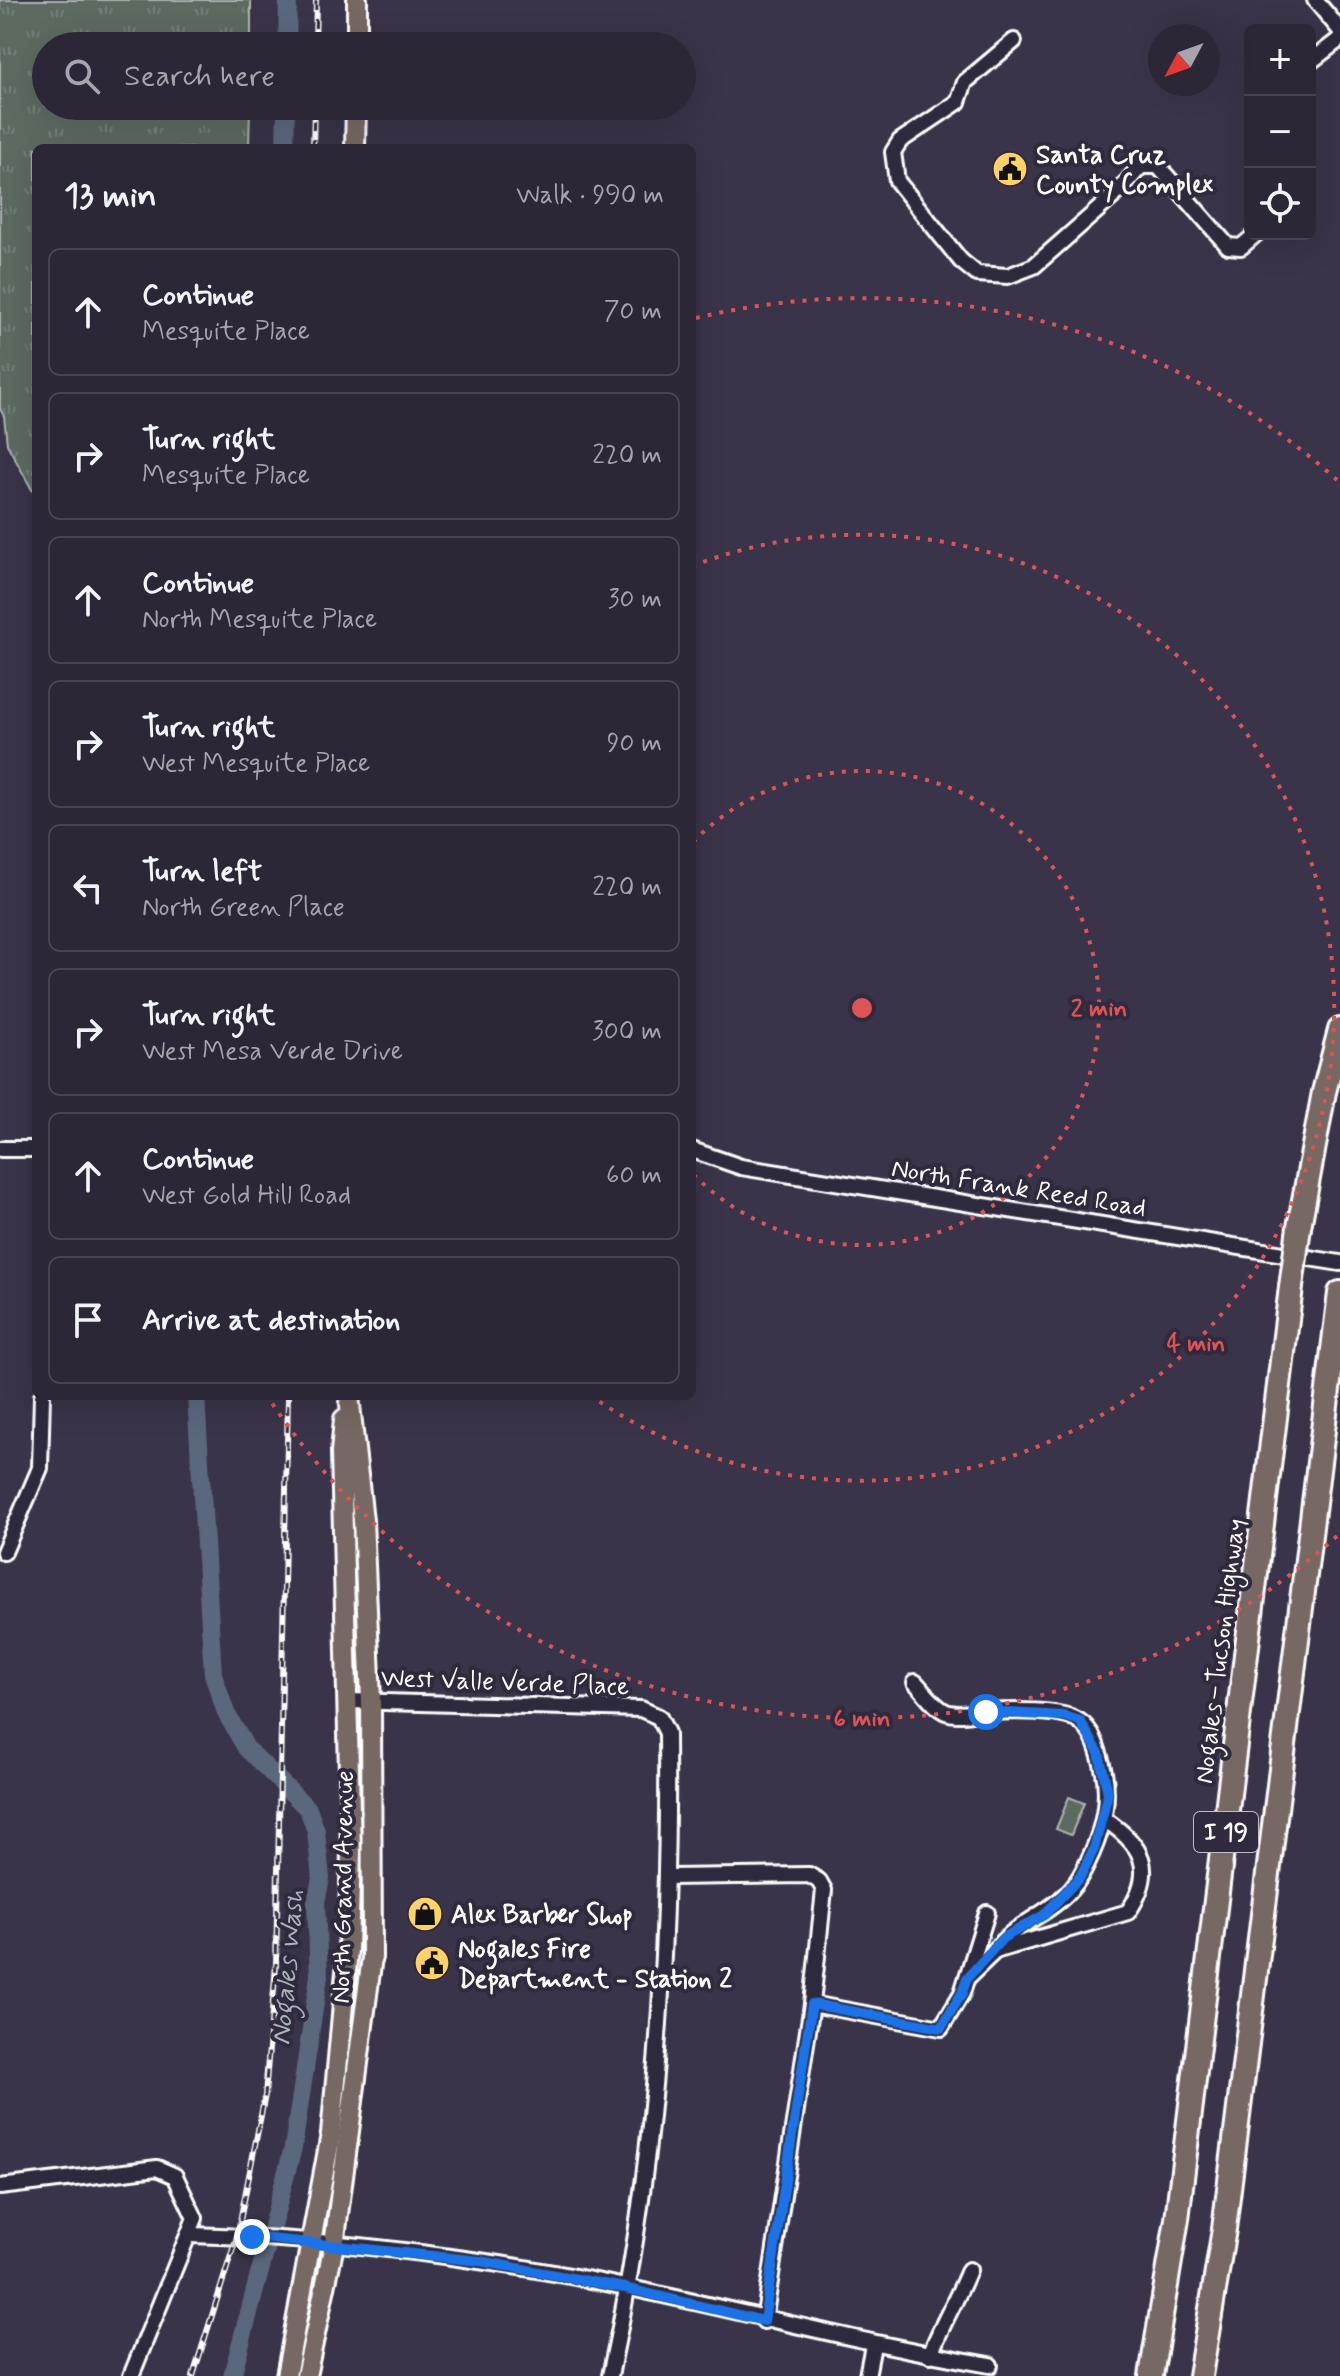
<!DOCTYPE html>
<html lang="en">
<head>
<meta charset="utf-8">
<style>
	body { margin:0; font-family:Mynerve,sans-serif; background:#332f3f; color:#f1f3f6 }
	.controls { position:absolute; right:24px; top:24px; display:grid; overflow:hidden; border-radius:12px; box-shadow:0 8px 32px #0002 }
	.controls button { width:72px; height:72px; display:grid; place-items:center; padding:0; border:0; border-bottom:2px solid #474452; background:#2b2737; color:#f1f3f6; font:40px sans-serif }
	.compass { position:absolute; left:1148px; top:24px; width:72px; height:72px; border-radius:50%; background:#2b2737; box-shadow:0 8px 32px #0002; rotate:229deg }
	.stop { position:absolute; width:24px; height:24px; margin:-18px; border:6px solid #1a73e8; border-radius:50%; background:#fff }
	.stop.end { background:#1a73e8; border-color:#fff; box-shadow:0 2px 8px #0008 }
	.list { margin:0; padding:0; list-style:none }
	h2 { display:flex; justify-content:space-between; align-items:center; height:104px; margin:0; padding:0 32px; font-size:34px }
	h2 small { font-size:26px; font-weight:400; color:#a6a5ad }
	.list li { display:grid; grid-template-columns:52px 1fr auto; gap:24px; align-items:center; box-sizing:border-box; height:128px; margin:0 16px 16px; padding:0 16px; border:2px solid #474452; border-radius:12px }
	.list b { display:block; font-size:30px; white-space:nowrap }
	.list p { margin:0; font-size:26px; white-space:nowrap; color:#a6a5ad }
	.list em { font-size:26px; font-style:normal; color:#a6a5ad }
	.icon { flex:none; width:44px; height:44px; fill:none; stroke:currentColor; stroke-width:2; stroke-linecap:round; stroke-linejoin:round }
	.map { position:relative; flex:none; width:1340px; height:2376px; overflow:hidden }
	.search { position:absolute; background:#2b2737; box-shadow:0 8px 32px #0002; left:32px; top:32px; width:664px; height:88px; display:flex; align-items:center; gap:20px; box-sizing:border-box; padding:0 28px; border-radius:44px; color:#a6a5ad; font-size:30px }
	.panel { position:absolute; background:#2b2737; box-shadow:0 8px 32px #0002; left:32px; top:144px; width:664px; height:1256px; border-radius:12px }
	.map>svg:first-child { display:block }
	.grass { fill:url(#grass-tufts); stroke:#aeb5b0; stroke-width:2 }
	.garden { fill:#5c6b61; stroke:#aeb5b0; stroke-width:2 }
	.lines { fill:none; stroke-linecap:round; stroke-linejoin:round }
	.river { stroke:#5a677e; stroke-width:18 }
	.minor-casing { stroke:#fff; stroke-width:20 }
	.major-casing { stroke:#fff; stroke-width:24 }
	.highway-casing { stroke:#fff; stroke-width:28 }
	.minor { stroke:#2f2a3d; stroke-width:14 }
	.major { stroke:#776864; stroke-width:18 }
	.highway { stroke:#776864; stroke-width:22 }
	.rail-casing { stroke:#fff; stroke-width:6 }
	.rail { stroke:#2f2a3d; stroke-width:3; stroke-dasharray:9; stroke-linecap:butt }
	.highway-bridge-casing { stroke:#fff; stroke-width:28; stroke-linecap:butt }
	.highway-bridge { stroke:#776864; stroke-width:22 }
	.route { stroke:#1a73e8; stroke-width:10 }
	.ring { fill:none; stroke:#de5353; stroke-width:4; stroke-dasharray:4 8 }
	.labels { text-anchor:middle; stroke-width:8; stroke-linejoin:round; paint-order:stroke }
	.shield { fill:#2f2a3d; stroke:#c1bfc5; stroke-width:2 }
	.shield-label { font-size:24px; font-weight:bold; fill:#fff }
	.poi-label { font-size:26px; font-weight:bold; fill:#fff; stroke:#2f2a3d; text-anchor:start }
	.street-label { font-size:26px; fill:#fff; stroke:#2f2a3d }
	.water-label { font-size:28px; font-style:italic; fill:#acb3be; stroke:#2f2a3d }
	.centre { fill:#de5353; stroke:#2f2a3d; stroke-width:4 }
	.ring-label { font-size:24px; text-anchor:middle; font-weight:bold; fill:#de5353; stroke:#2f2a3d; stroke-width:8; stroke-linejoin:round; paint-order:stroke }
</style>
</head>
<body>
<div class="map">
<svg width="1340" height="2376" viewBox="0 0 1340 2376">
	<defs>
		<pattern id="grass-tufts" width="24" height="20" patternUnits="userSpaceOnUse" patternTransform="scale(2)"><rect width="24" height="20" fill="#5c6b61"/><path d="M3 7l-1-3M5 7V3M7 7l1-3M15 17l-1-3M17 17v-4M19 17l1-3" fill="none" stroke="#748179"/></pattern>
	</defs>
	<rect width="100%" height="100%" fill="#393449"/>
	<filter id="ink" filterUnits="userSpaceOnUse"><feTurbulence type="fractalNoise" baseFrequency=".0125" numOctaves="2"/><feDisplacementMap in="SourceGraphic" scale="16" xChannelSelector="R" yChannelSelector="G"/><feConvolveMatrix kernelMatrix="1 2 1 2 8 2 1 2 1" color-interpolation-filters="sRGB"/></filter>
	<g filter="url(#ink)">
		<path class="grass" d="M0,0H251V46H46V106H250L249,148H36V497L7,444L4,416L0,409Z"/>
		<path class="garden" d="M1069,1797L1084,1803L1071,1835L1056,1829Z"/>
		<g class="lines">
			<g class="river">
				<path d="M287,46L288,0"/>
				<path d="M285,148L286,106"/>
				<path d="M196,1396L213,1674L226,1713L246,1748L308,1809L316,1831L321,1878L316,1902L319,1976L293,2148L232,2376"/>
			</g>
			<defs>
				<g id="minor">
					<path d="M1315,0L1340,30"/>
					<path d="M1014,41L965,82L958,102L900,141L893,152L897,181L961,261L977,274L1008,276L1034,266L1117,193L1141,166H1158L1228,246L1241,247L1256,234"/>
					<path d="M1310,62L1340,39"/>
					<path d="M0,1149H36"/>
					<path d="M692,1150L741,1167L1340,1263"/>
					<path d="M4,1552L40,1468L42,1396"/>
					<path d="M915,1682C924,1691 934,1707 946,1712C956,1716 971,1713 982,1712C1006,1711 1060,1708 1079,1721C1093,1730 1098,1749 1102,1764C1113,1802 1100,1841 1081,1875C1059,1914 1015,1920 995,1951"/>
					<path d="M348,1701L641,1709L659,1717L667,1733C669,1949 656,2165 610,2376"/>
					<path d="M669,1877L809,1875L819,1881L824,1890L812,2004L764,2321"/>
					<path d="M967,1978L995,1951L1128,1912C1157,1869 1142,1844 1104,1819"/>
					<path d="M812,2004L941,2028L962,1993L987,1913"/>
					<path d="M0,2187L157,2168L175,2176L195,2218L131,2376"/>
					<path d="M190,2235C286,2237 384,2247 479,2261C651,2285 819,2336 990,2365"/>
					<path d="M930,2355C941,2325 957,2300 969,2270"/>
					<path d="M867,2376L873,2345"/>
				</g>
				<g id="major">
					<path d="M357,46V0"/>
					<path d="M355,148L356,106"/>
					<path d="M286,2376L331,2134L348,1950L351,1852L341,1452L344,1419"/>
					<path d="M306,2376L334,2245L372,1957L371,1700L363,1520L349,1396"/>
				</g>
				<g id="highway">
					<path d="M1299,1227L1324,1092L1340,1030"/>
					<path d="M1151,2376L1177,2219L1291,1287"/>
					<path d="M1200,2376L1224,2229L1340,1293"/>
				</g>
			</defs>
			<use href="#minor" class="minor-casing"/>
			<use href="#major" class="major-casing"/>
			<use href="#highway" class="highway-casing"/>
			<use href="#minor" class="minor"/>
			<use href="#major" class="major"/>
			<use href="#highway" class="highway"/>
			<defs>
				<g id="rail">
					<path d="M315,46L316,0"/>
					<path d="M313,148L314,106"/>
					<path d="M193,2376L237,2236L265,2095L276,1965L288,1396"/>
				</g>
			</defs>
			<use href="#rail" class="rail-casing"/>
			<use href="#rail" class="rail"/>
			<defs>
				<path id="highway-bridge" d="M1291,1287L1299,1227"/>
			</defs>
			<use href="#highway-bridge" class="highway-bridge-casing"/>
			<use href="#highway-bridge" class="highway-bridge"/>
		</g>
	</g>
	<g class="lines" filter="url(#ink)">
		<path class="route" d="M252,2237L480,2261L625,2288L764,2321L812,2004L941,2028L962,1993L967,1978L1003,1938L1044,1915L1080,1877L1094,1849L1108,1793L1099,1753L1080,1721L1064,1716L986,1712"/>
	</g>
	<g class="ring">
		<path d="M693 842A237 237 0 1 1 693 1174"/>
		<path d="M692 566A473 473 0 1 1 594 1398"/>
		<path d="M1337 1536A710 710 0 0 1 270 1400M696 318A710 710 0 0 1 1337 480"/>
	</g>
	<defs>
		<symbol id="civic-disc" viewBox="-11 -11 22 22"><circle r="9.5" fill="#ffd166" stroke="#2f2a3d"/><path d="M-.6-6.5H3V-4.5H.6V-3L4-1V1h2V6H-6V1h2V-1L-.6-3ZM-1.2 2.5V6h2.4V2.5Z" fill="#111"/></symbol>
		<symbol id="shop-disc" viewBox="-11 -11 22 22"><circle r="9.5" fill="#ffd166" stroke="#2f2a3d"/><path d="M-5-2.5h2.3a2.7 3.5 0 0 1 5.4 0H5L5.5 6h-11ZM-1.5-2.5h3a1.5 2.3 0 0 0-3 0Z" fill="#111"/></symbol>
	</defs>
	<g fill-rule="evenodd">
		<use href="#civic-disc" x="990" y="149" width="40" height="40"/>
		<use href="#shop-disc" x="405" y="1894" width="40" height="40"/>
		<use href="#civic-disc" x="412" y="1943" width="40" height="40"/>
	</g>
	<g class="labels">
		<rect class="shield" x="1194" y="1812" width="64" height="40" rx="6"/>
		<g class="shield-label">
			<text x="1226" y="1840">I 19</text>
		</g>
		<g class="poi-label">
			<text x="1036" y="163">Santa Cruz<tspan x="1036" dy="30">County Complex</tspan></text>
			<text x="451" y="1923">Alex Barber Shop</text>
			<text x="458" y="1957">Nogales Fire<tspan x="458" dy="30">Department - Station 2</tspan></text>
		</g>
		<g class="street-label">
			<text transform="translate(1019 1187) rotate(9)" y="9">North Frank Reed Road</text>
			<text transform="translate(1219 1651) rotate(-83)" y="9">Nogales–Tucson Highway</text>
			<text transform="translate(505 1681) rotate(2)" y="9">West Valle Verde Place</text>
			<text transform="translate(342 1887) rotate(-89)" y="9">North Grand Avenue</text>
		</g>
		<g class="water-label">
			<text transform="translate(286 1967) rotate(-85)" y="10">Nogales Wash</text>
		</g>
	</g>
	<circle cx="862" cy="1008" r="12" class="centre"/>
	<g class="ring-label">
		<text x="1099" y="1016">2 min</text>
		<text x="1196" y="1351">4 min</text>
		<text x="862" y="1726">6 min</text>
	</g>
</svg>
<div class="controls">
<button>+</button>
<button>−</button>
<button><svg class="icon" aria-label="locate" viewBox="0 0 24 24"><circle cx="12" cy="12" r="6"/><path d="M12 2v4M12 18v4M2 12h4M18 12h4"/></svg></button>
</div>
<svg class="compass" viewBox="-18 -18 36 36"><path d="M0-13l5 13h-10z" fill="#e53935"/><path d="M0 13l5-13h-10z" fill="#a6a5ad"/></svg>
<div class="stop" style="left:986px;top:1712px"></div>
<div class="stop end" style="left:252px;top:2237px"></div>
<div class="search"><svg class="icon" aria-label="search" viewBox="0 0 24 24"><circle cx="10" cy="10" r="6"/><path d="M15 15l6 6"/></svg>Search here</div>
<section class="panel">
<h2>13 min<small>Walk · 990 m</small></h2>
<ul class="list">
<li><svg class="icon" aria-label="ahead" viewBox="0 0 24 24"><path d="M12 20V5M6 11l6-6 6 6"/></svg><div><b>Continue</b><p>Mesquite Place</p></div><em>70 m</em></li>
<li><svg class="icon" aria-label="right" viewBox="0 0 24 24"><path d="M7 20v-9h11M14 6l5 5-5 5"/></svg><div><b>Turn right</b><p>Mesquite Place</p></div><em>220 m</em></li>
<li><svg class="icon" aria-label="ahead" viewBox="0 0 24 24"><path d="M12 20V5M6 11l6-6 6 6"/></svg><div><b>Continue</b><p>North Mesquite Place</p></div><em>30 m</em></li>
<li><svg class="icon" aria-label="right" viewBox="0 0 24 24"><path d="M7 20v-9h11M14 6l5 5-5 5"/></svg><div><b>Turn right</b><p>West Mesquite Place</p></div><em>90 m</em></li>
<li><svg class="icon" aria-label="left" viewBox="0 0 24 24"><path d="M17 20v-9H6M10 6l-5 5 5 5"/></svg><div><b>Turn left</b><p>North Green Place</p></div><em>220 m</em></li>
<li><svg class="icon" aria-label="right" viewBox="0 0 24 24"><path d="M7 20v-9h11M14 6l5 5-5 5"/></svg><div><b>Turn right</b><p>West Mesa Verde Drive</p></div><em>300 m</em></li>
<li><svg class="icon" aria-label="ahead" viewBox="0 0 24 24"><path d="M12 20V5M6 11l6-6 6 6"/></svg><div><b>Continue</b><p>West Gold Hill Road</p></div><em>60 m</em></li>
<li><svg class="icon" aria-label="arrive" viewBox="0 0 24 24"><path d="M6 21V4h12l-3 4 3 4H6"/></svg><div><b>Arrive at destination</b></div></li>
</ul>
</section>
</div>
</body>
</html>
